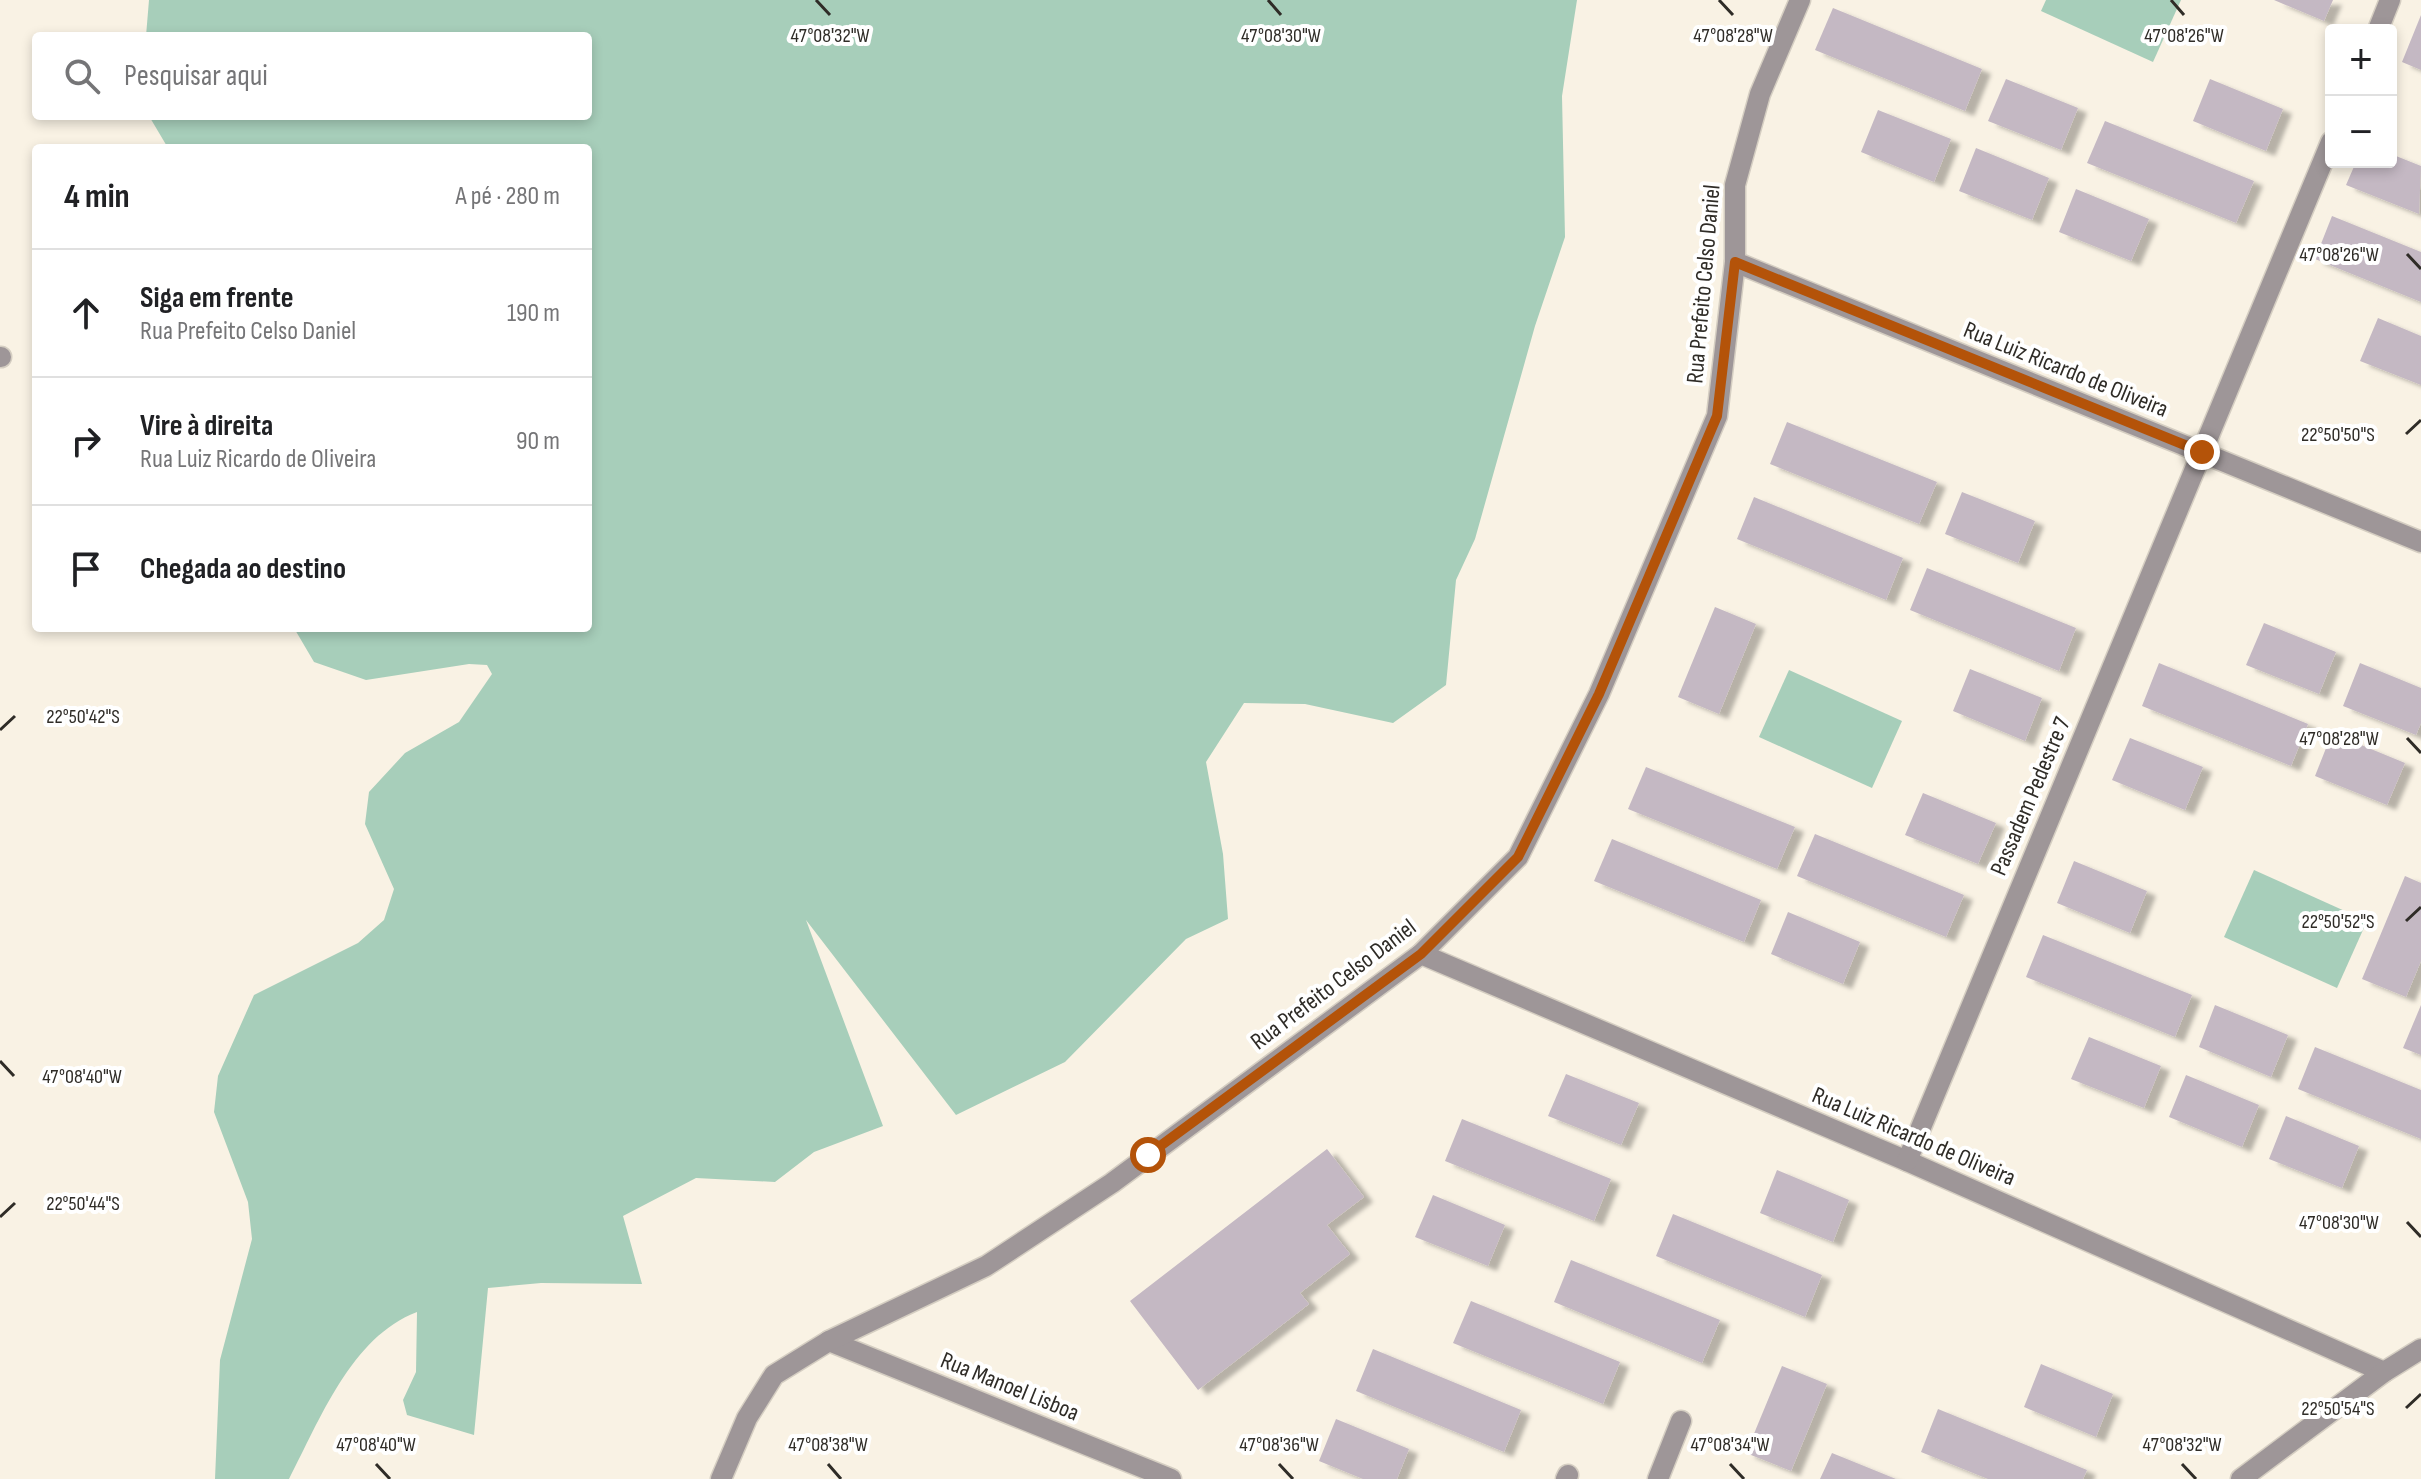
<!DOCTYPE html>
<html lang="pt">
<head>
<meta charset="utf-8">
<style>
	body { margin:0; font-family:"Sofia Sans Condensed",sans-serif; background:#f2f2f2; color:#202124 }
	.controls { position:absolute; right:24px; top:24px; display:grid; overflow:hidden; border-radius:8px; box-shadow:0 4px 12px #0003 }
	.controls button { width:72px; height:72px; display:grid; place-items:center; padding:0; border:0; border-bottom:2px solid #e0e0e0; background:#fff; color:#202124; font:40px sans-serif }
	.stop { position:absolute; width:24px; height:24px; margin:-18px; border:6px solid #b45309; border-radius:50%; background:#fff }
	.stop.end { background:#b45309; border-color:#fff; box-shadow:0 2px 8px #0008 }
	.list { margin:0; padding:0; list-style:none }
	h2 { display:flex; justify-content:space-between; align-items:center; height:104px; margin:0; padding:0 32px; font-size:34px }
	h2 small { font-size:26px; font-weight:400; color:#757577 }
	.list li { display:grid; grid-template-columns:52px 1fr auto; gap:24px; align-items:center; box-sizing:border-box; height:128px; padding:0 32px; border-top:2px solid #e0e0e0 }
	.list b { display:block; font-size:30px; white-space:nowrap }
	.list p { margin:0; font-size:26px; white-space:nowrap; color:#757577 }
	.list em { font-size:26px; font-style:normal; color:#757577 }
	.icon { flex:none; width:44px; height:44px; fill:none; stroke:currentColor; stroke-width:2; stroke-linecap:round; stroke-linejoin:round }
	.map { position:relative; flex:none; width:2421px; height:1479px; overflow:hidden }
	.search { position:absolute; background:#fff; box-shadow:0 4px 12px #0003; left:32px; top:32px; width:560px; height:88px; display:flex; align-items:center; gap:20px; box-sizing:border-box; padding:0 28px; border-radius:8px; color:#757577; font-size:30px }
	.panel { position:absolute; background:#fff; box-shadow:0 4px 12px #0003; left:32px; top:144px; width:560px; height:488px; border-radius:8px }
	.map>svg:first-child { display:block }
	.green { fill:#a7ceba }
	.building { fill:#c4b8c3; filter:url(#shadow) }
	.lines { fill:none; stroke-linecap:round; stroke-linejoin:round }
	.lane-casing { stroke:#d5cec2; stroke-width:23 }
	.street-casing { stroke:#d5cec2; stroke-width:23 }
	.lane { stroke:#9e9698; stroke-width:20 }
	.street { stroke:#9e9698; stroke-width:20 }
	.route { stroke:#b45309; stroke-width:10 }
	.ticks { fill:none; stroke:#2f2c27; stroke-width:3 }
	.labels { text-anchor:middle; stroke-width:8; stroke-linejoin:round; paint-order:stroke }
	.street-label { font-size:24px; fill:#2f2c27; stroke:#fff }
	.ticks-label { font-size:20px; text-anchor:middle; fill:#2f2c27; stroke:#fff; stroke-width:8; stroke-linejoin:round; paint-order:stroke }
</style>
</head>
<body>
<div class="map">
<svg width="2421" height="1479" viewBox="0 0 2421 1479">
	<defs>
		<filter id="shadow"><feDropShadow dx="9" dy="5" stdDeviation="2" flood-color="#0004"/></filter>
	</defs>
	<rect width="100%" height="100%" fill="#f9f2e4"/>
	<g class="green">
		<path d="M149,0H1577L1562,96L1565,237L1535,326L1475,539L1456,580L1446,685L1393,723L1305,704L1244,703L1206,762L1223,854L1228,919L1186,939L1065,1062L956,1115L806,920L883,1126L814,1152L775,1182L696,1178L623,1216L642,1284L541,1283L488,1288L474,1435L407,1415L403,1400L416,1372L417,1312C351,1337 320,1420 289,1479H215L220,1360L252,1239L248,1202L214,1112L218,1076L254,995L358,943L384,920L394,889L365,824L369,792L405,753L459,722L492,674L487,665L469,664L366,680L314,662L294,628H588V148H168L149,116H588V36H146Z"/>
		<path d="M2046,0H2181L2153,62L2041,11Z"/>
		<path d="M1789,670L1902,721L1872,788L1759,737Z"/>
		<path d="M2254,870L2367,921L2337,988L2224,937Z"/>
	</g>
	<g class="building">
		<path d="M2274,0H2333L2324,21Z"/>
		<path d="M1833,8L1982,69L1965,111L1815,50Z"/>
		<path d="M2421,15V70L2402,62Z"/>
		<path d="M2006,79L2078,108L2061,150L1988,121Z"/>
		<path d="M2210,79L2283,109L2266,151L2193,121Z"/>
		<path d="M1878,110L1951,139L1934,182L1861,152Z"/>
		<path d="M2105,121L2254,181L2236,223L2087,163Z"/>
		<path d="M1976,148L2049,178L2032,220L1959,191Z"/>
		<path d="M2391,154L2421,166L2419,214L2346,185L2356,162H2391Z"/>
		<path d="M2076,189L2149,219L2131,261L2059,232Z"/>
		<path d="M2332,216L2421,252V302L2315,259Z"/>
		<path d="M2378,318L2421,336V385L2360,361Z"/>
		<path d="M1787,422L1937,482L1919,524L1770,464Z"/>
		<path d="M1962,492L2035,521L2018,563L1945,534Z"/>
		<path d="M1754,497L1903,558L1886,600L1737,539Z"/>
		<path d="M1927,568L2076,628L2059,671L1910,610Z"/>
		<path d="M1715,607L1756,624L1719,714L1678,697Z"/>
		<path d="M2264,623L2336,652L2319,694L2246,665Z"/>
		<path d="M2159,663L2308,724L2291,766L2142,706Z"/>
		<path d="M2360,663L2421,688V723L2416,735L2343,706Z"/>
		<path d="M1970,669L2042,698L2025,741L1953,711Z"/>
		<path d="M2332,733L2405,763L2387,805L2315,776Z"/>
		<path d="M2130,738L2203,767L2185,810L2112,780Z"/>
		<path d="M1646,767L1795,827L1777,869L1628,809Z"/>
		<path d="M1923,793L1996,823L1978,864L1905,835Z"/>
		<path d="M1815,834L1964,895L1946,937L1797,876Z"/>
		<path d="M1612,839L1761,900L1744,942L1594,881Z"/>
		<path d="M2074,861L2147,891L2130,933L2057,903Z"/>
		<path d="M2405,876L2421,883V961L2406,997L2362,979Z"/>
		<path d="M1788,912L1860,942L1843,984L1771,954Z"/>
		<path d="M2043,935L2192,995L2175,1037L2026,977Z"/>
		<path d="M2215,1005L2288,1035L2271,1077L2199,1047Z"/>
		<path d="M2421,1005V1055L2403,1048Z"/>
		<path d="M2089,1037L2161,1066L2144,1108L2071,1079Z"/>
		<path d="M2315,1047L2421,1090V1139L2298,1089Z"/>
		<path d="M1566,1074L1639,1103L1621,1145L1548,1116Z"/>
		<path d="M2186,1075L2259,1105L2242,1147L2169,1117Z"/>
		<path d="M2286,1116L2359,1146L2342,1188L2269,1159Z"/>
		<path d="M1462,1119L1611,1179L1594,1221L1445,1161Z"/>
		<path d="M1327,1149L1364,1197L1327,1225L1350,1254L1300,1293L1309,1304L1198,1390L1130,1301Z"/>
		<path d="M1777,1170L1849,1200L1833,1242L1760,1213Z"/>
		<path d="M1433,1195L1505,1225L1488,1266L1415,1237Z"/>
		<path d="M1673,1214L1822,1275L1805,1317L1656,1256Z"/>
		<path d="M1571,1260L1720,1320L1702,1363L1554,1302Z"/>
		<path d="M1471,1301L1620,1362L1603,1404L1453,1343Z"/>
		<path d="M1373,1349L1521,1410L1504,1452L1356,1391Z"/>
		<path d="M2041,1364L2113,1394L2096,1437L2024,1407Z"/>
		<path d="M1782,1366L1827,1384L1791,1471L1746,1453Z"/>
		<path d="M1938,1409L2087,1470L2083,1479H1988L1921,1452Z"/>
		<path d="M1336,1419L1409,1449L1397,1479H1363L1319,1461Z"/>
		<path d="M1832,1453L1896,1479H1820Z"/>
	</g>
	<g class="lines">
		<defs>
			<g id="lane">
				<path d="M1566,1479L1568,1475"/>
				<path d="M1658,1479L1681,1421"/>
			</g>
			<g id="street">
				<path d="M2378,30L2390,0"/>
				<path d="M1735,262L2421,542"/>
				<path d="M0,357H1"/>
				<path d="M1421,954L1907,1161L2384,1372"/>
				<path d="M1907,1161L2331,142"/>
				<path d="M829,1341L1171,1479"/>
				<path d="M721,1479L747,1418L774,1375L829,1341L986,1266L1112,1183L1421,954L1518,857L1599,694L1717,416L1735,262V185L1760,94L1800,0"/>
				<path d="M2241,1479L2384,1372L2421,1349"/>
			</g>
		</defs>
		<use href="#lane" class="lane-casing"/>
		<use href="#street" class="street-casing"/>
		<use href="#lane" class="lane"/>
		<use href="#street" class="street"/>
	</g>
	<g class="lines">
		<path class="route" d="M1148,1155L1421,954L1518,857L1599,694L1717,416L1735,262L2202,452"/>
	</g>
	<path class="ticks" d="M816,0L830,15M1268,0L1281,15M1719,0L1733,15M2171,0L2184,15M2407,254L2421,269M2406,434L2421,420M0,730L15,716M2407,738L2421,753M2406,921L2421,907M0,1061L14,1076M0,1217L15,1203M2407,1222L2421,1237M2406,1408L2421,1394M376,1464L390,1479M828,1464L841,1479M1279,1464L1293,1479M1730,1464L1744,1479M2182,1464L2196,1479"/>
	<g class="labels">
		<g class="street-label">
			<text transform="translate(1703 284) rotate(-85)" y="8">Rua Prefeito Celso Daniel</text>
			<text transform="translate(2066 369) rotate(22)" y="8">Rua Luiz Ricardo de Oliveira</text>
			<text transform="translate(2030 796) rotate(-67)" y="8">Passadem Pedestre 7</text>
			<text transform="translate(1333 984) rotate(-37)" y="8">Rua Prefeito Celso Daniel</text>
			<text transform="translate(1914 1136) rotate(23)" y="8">Rua Luiz Ricardo de Oliveira</text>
			<text transform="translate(1010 1386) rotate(22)" y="8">Rua Manoel Lisboa</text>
		</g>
	</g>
	<g class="ticks-label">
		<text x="1281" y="42">47°08'30"W</text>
		<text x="1733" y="42">47°08'28"W</text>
		<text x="2184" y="42">47°08'26"W</text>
		<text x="830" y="42">47°08'32"W</text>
		<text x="2339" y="261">47°08'26"W</text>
		<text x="2338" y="441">22°50'50"S</text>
		<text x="83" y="723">22°50'42"S</text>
		<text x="2339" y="745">47°08'28"W</text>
		<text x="2338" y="928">22°50'52"S</text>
		<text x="82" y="1083">47°08'40"W</text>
		<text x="83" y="1210">22°50'44"S</text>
		<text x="2339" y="1229">47°08'30"W</text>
		<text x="2338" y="1415">22°50'54"S</text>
		<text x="376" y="1451">47°08'40"W</text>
		<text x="828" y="1451">47°08'38"W</text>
		<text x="1279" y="1451">47°08'36"W</text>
		<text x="1730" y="1451">47°08'34"W</text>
		<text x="2182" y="1451">47°08'32"W</text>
	</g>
</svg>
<div class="controls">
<button>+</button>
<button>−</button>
</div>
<div class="stop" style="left:1148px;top:1155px"></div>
<div class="stop end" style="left:2202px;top:452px"></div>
<div class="search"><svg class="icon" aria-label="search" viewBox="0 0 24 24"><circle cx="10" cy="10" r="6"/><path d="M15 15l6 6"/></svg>Pesquisar aqui</div>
<section class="panel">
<h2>4 min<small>A pé · 280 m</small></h2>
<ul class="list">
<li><svg class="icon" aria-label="ahead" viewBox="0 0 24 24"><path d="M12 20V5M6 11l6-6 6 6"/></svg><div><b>Siga em frente</b><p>Rua Prefeito Celso Daniel</p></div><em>190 m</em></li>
<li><svg class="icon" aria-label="right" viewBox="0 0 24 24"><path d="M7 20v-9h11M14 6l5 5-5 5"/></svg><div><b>Vire à direita</b><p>Rua Luiz Ricardo de Oliveira</p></div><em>90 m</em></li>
<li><svg class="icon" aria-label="arrive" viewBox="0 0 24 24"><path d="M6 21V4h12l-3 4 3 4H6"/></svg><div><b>Chegada ao destino</b></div></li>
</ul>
</section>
</div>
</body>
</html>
